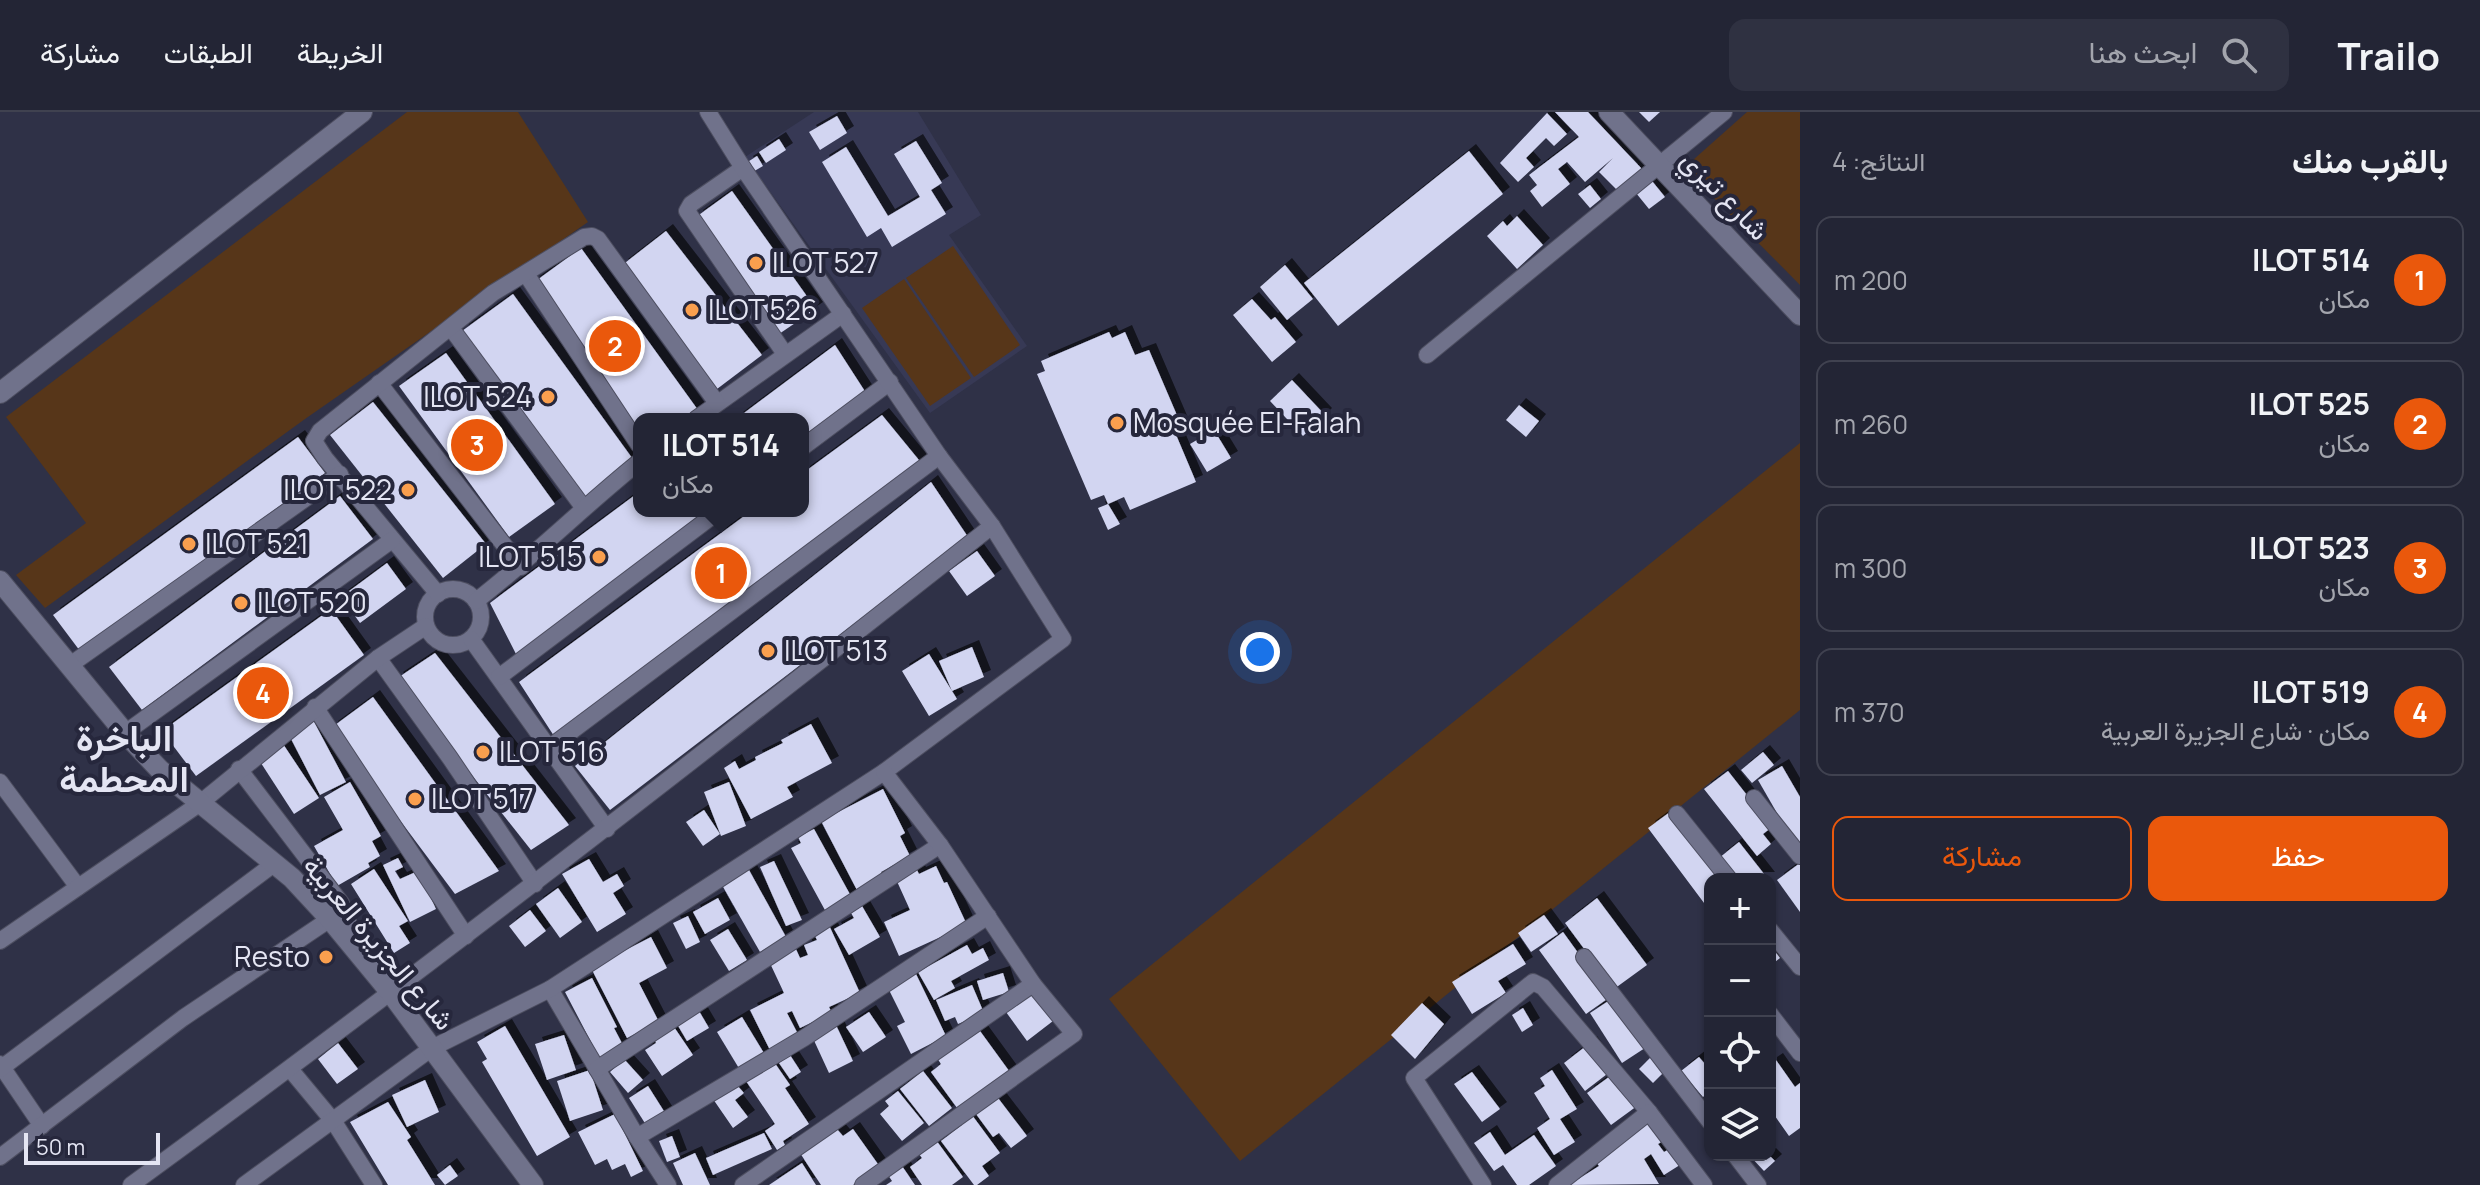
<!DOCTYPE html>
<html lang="ar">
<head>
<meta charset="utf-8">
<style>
	body { margin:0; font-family:Manrope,Vazirmatn,sans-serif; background:#2f3141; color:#f1f3f6; direction:rtl }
	.controls { position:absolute; right:24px; bottom:24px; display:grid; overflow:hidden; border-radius:16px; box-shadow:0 2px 6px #0004 }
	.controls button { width:72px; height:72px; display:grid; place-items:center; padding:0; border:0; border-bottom:2px solid #404250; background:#232535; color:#f1f3f6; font:40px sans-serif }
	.scale { position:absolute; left:24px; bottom:20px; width:136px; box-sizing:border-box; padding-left:8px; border:4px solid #e4e5f3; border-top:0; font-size:22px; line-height:28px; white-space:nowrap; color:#e4e5f3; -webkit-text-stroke:6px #26273c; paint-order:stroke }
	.you { position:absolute; left:1260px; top:540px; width:28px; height:28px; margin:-20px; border:6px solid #fff; border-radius:50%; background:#1a73e8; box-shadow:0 0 0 12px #1a73e833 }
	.badge { display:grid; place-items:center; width:52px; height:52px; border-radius:50%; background:#ea580c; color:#fff; font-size:26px; font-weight:700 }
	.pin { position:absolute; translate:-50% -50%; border:4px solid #fff; box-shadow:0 2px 8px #0006 }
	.popup { position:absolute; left:633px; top:301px; width:176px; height:104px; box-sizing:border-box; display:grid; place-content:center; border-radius:16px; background:#232535; filter:drop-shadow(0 2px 6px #0005); font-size:26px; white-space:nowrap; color:#a3a5ad }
	.popup b { font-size:30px; color:#f1f3f6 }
	.popup::after { content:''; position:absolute; left:50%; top:100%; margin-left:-16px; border:16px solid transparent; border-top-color:#232535 }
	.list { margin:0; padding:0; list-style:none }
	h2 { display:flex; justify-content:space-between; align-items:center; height:104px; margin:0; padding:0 32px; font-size:34px }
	h2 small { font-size:26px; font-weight:400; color:#a3a5ad }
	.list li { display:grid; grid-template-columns:52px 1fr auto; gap:24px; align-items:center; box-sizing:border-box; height:128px; margin:0 16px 16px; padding:0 16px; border:2px solid #404250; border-radius:16px }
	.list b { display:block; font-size:30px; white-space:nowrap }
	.list p { margin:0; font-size:26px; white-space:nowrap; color:#a3a5ad }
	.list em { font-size:26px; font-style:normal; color:#a3a5ad }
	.actions { display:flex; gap:16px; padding:24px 32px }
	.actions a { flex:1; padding:18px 0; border:2px solid #ea580c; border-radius:16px; text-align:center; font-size:28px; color:#ea580c }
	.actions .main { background:#ea580c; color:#fff }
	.icon { flex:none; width:44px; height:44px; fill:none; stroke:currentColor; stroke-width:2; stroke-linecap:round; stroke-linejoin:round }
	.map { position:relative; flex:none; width:1800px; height:1073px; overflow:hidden; direction:ltr }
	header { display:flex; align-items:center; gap:48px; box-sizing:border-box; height:112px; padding:0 40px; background:#232535; border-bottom:2px solid #404250 }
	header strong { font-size:38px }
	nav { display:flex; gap:44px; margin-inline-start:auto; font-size:28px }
	.search { width:560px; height:72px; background:#2f3141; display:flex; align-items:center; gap:20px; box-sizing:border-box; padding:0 28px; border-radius:16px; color:#a3a5ad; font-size:30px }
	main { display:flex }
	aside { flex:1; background:#232535 }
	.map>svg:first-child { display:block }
	.built { fill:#373955 }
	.green { fill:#573619 }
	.building { fill:#d2d5f1; filter:url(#shadow) }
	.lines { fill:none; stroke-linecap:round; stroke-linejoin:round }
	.minor-casing { stroke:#4d4e60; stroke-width:18 }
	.tertiary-casing { stroke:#4d4e60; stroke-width:22 }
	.minor { stroke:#70728b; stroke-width:16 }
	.tertiary { stroke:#70728b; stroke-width:20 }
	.poi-dot { fill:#fa9f4e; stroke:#26273c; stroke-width:3 }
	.labels { text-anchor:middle; stroke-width:8; stroke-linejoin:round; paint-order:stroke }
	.street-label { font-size:28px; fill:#e4e5f3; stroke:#26273c }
	.poi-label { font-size:28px; fill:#e4e5f3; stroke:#26273c; text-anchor:start }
	.district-label { font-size:36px; font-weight:bold; fill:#e4e5f3; stroke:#26273c }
</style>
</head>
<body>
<header>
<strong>Trailo</strong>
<div class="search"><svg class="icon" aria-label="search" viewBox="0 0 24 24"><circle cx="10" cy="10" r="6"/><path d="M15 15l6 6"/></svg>ابحث هنا</div>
<nav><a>الخريطة</a><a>الطبقات</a><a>مشاركة</a></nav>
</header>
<main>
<aside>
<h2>بالقرب منك<small>النتائج: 4</small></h2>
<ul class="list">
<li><span class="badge">1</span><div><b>ILOT 514</b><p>مكان</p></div><em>200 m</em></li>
<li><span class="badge">2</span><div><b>ILOT 525</b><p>مكان</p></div><em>260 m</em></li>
<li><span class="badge">3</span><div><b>ILOT 523</b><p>مكان</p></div><em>300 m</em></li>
<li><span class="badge">4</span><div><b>ILOT 519</b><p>مكان · شارع الجزيرة العربية</p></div><em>370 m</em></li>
</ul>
<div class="actions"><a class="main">حفظ</a><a>مشاركة</a></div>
</aside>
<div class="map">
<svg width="1800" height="1073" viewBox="0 0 1800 1073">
	<defs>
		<filter id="shadow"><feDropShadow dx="7" dy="-7" stdDeviation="0" flood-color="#0009"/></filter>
	</defs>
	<rect width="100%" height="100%" fill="#2f3147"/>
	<path class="built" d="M814,0H918L981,103L949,123L1027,234L930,301L745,45Z"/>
	<g class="green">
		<path d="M407,0H518L588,110L305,307L45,496L16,463L86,411L6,305Z"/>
		<path d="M1747,0H1800V173L1684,56Z"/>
		<path d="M953,134L1020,233L974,265L906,166Z"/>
		<path d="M904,167L971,266L930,294L862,196Z"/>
		<path d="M1800,331V598L1240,1049L1109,887Z"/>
	</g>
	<g class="building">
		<path d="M1555,0H1588L1642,57L1619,80L1599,60L1613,46L1585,70L1567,50L1558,57L1570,72L1542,95L1530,79L1537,73L1529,63L1579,25Z"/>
		<path d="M1639,0H1660L1649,10Z"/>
		<path d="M1547,1L1567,22L1554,34L1546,26L1526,46L1534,55L1518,70L1500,51Z"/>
		<path d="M837,4L847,21L820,38L809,20Z"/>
		<path d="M779,27L786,38L766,51L759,40Z"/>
		<path d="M916,29L942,71L931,78L946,102L892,135L881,116L867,125L822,50L846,35L888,104L920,85L894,42Z"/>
		<path d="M1469,39L1503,82L1338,214L1304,171Z"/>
		<path d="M757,44L763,54L751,61L746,51Z"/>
		<path d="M1652,69L1665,85L1649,97L1636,81Z"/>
		<path d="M1590,73L1601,87L1590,96L1578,82Z"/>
		<path d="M732,79L816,197L779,222L696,105Z"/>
		<path d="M1517,104L1543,133L1517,157L1487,124L1503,109L1507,114Z"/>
		<path d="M666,119L762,243L717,277L621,154Z"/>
		<path d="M581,136L698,298L686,307H639V317L533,171Z"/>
		<path d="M1285,153L1313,187L1287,208L1260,175Z"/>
		<path d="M513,182L635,350L584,387L462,219Z"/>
		<path d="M1252,187L1271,208L1275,205L1296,230L1272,250L1233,203Z"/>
		<path d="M1109,220L1112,226L1125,220L1135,243L1149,238L1182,315L1174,318L1196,370L1130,398L1124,385L1108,392L1104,383L1091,388L1037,262L1045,259L1041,249Z"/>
		<path d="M835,233L866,281L803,328V307H736Z"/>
		<path d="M446,241L555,392L509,425L399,274Z"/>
		<path d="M1292,268L1325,303L1303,324L1270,289Z"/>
		<path d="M373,290L486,432L443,466L330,323Z"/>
		<path d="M1519,293L1539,309L1526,325L1506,308Z"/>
		<path d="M882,303L923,353L554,624L519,570L751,399H803V361Z"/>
		<path d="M1214,318L1231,346L1207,360L1190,332Z"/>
		<path d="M298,325L325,361L80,539L53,503Z"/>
		<path d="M931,370L968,425L610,698L575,654Z"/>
		<path d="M639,380V399H708L516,542L490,491Z"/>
		<path d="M340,384L373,427L142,598L109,555Z"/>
		<path d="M1108,392L1120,412L1108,418L1098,396Z"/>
		<path d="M977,439L995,464L967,484L949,459Z"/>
		<path d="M387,451L406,477L360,511L341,485Z"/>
		<path d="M331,497L364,543L196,664L162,619Z"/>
		<path d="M972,535L984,565L952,579L957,587L929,604L902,559L929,542L952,579L939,549Z"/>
		<path d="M435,541L569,713L531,738L396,567Z"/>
		<path d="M373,585L499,759L455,782L331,616Z"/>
		<path d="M313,608L346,670L320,683L288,621Z"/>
		<path d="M811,612L832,651L787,675L793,685L751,707L724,656L735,649L739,657L756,648L755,645L783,631L781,628Z"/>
		<path d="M283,632L319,686L294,702L259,648Z"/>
		<path d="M1763,640L1774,653L1752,671L1741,658Z"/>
		<path d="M1782,654L1800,685V741L1758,668Z"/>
		<path d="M1728,659L1772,715L1763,722L1771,732L1757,744L1704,677Z"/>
		<path d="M350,670L381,724L372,729L380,744L368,751L370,755L337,774L314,734L343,718L324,685Z"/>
		<path d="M729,670L746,714L721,724L704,680Z"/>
		<path d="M883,677L905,721L900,724L910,744L881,760L884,766L858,780L821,709Z"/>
		<path d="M704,698L720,722L703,734L686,710Z"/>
		<path d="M1670,700L1720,767H1710V799L1648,716Z"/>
		<path d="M814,717L852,786L826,800L791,736L801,731L798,725Z"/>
		<path d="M1739,730L1768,767H1736L1719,746Z"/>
		<path d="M398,746L403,755L395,759L400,767L418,759L436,797L410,810L383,753Z"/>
		<path d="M589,747L603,770L617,762L624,774L613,781L626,802L597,820L562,762Z"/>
		<path d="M774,749L802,808L786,814L760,755Z"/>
		<path d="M1800,751V800L1777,768Z"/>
		<path d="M936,754L944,771L947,770L967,813L899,844L884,810L910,798L895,765L916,756L919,762Z"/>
		<path d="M374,757L408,809L399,814L410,831L394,841L351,772Z"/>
		<path d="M749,758L786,825L760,840L722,773Z"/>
		<path d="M558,776L582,810L560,826L536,792Z"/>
		<path d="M718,786L730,808L705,822L693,800Z"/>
		<path d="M1597,786L1647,853L1614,877L1565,811Z"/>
		<path d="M862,794L880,825L849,843L834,817L854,806L851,801Z"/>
		<path d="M530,798L546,819L525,835L509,814Z"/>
		<path d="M1544,803L1558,822L1531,840L1518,821Z"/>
		<path d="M688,804L700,830L686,837L673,811Z"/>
		<path d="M828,811L860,881L829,895L832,901L800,916L792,899L787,901L800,926L771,940L750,898L784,881L768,847L795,835L800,846L808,843L804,833L817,828L812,818Z"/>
		<path d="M728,817L747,848L729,859L710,828Z"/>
		<path d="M1563,820L1610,885L1586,902L1539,838Z"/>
		<path d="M651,825L667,856L639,871L659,910L627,926L591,856Z"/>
		<path d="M1513,832L1526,852L1498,869L1506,881L1472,902L1452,870Z"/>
		<path d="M967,833L972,842L983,836L989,848L951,869L955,876L934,888L918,860Z"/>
		<path d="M1770,833L1780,846L1770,854Z"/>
		<path d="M1003,861L1009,880L983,888L977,869Z"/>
		<path d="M916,862L946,924L911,942L897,914L905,910L888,876Z"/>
		<path d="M592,866L617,915L614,916L625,937L601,949L565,880Z"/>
		<path d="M972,873L984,901L958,912L955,905L945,909L936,888Z"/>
		<path d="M1031,881L1053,909L1027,929L1006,900Z"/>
		<path d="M1613,886L1645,936L1622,951L1590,901Z"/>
		<path d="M1422,891L1444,912L1415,947L1391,923Z"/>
		<path d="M1523,896L1533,913L1522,920L1512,903Z"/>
		<path d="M699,899L709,916L687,929L677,912Z"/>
		<path d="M869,900L886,925L863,940L846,915Z"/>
		<path d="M742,905L765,943L740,958L717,920Z"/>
		<path d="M835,911L853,949L829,961L811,922Z"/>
		<path d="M505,914L570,1025L537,1044L482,950L487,947L477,930Z"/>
		<path d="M674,915L693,943L662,964L645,938L656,931L655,928Z"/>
		<path d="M980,919L1012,963L960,1000L931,960L941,952L937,946L966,921L970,926Z"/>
		<path d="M564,923L576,958L547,968L535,932Z"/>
		<path d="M338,931L358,957L337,972L318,947Z"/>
		<path d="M1590,931L1611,959L1585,979L1564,951Z"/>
		<path d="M790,943L801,960L790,967L779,951Z"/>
		<path d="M1651,945L1665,959L1653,971L1639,957Z"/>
		<path d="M1699,945L1705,952L1710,948V979L1703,985L1681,959Z"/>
		<path d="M624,947L643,968L628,981L610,960Z"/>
		<path d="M772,947L790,973L785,976L809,1012L783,1029L785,1033L777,1038L765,1019L775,1012L744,966Z"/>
		<path d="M1776,948L1795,975L1800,971V1016L1789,1024L1770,997V952Z"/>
		<path d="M590,958L603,998L570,1009L557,969Z"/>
		<path d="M1552,958L1577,997L1560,1007L1575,1030L1554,1043L1537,1016L1550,1007L1534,981L1545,974L1540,966Z"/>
		<path d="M923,959L952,996L929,1014L900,977Z"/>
		<path d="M1472,960L1500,997L1482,1010L1454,972Z"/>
		<path d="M1613,962L1637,994L1611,1013L1587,981Z"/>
		<path d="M425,968L439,1000L407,1015L392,983Z"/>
		<path d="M735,971L744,981L735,988L748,1005L733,1016L713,987Z"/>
		<path d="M648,974L667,1004L648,1016L629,986Z"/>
		<path d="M898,979L924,1011L902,1029L880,1002L889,994L885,989Z"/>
		<path d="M998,986L1027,1024L1011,1036L999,1021L993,1025L976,1002Z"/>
		<path d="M388,990L411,1025L407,1028L435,1073H388L350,1010Z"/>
		<path d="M969,999L1000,1041L982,1054L989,1064L977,1073H974L941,1029L962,1013L958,1007Z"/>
		<path d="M615,1002L643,1059L631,1065L625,1052L612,1058L607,1047L595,1053L578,1020Z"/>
		<path d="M1654,1008L1666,1027L1658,1032L1664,1040L1673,1035L1683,1051L1664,1063L1651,1042L1644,1047L1659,1072L1569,1073L1599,1054L1593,1045Z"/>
		<path d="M836,1016L843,1024L853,1017L880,1055L853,1073H821L800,1041Z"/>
		<path d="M1490,1020L1505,1043L1534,1023L1556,1054L1529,1073H1517L1503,1053L1494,1059L1474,1031Z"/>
		<path d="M764,1021L772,1037L713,1063L706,1046Z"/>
		<path d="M672,1024L680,1045L667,1050L659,1029Z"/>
		<path d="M936,1028L963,1065L952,1073H922L910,1055L922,1046L918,1041Z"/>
		<path d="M695,1041L710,1073H683L673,1051Z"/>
		<path d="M1749,1043H1769L1775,1049L1764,1059Z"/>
		<path d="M802,1051L816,1073H769Z"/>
		<path d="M450,1053L458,1064L445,1073L437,1063Z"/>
		<path d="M902,1054L915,1073H886L892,1069L888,1063Z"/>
	</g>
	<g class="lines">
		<defs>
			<g id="minor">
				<path d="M743,56L691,92L687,99L785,242"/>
				<path d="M526,162L639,333"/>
				<path d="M451,216L583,395"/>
				<path d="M1427,243L1724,0"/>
				<path d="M379,271L521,455"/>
				<path d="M696,307L843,202"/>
				<path d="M803,335L890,270"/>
				<circle cx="453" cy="505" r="28"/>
				<path d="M438,482L325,346L314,329L320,319L493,181L584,125L592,124L598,127L717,291"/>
				<path d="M476,489C533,445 583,395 639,350"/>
				<path d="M471,527L607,717"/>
				<path d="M378,546L450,646L535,772"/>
				<path d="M70,553L340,362"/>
				<path d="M499,565L719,399"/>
				<path d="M315,595L466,824"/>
				<path d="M125,621L392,428"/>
				<path d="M549,636L939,344"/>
				<path d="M239,657L341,791L348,808L350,830"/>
				<path d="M0,670L78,775"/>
				<path d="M1754,686L1800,744"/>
				<path d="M1677,702L1729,767"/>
				<path d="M1770,818L1800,855"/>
				<path d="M0,829L199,692L378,546L426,514"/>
				<path d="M1584,845L1710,1010"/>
				<path d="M550,877L637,1025L668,1073"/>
				<path d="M1770,902L1800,941"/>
				<path d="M0,952L42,1014"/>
				<path d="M0,957L275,751"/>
				<path d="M290,957L334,1010L374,1073"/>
				<path d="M597,957L940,733"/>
				<path d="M637,1025L804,926L988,804"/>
				<path d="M1735,1043L1758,1073"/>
				<path d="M0,1045L183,906L330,807"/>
				<path d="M131,1073C423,860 708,638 992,414"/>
				<path d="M244,1073L432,936L550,877L884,660L1063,527L992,414L939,344L743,56L708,0"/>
				<path d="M743,1073L1033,872"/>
				<path d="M863,1073L1074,922L1033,872L940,733L884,660"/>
				<path d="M1483,1073L1414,966L1533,870L1543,875L1649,1000L1704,1073"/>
				<path d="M1557,1073L1649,1000"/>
			</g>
			<g id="tertiary">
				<path d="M1609,0L1800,203"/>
				<path d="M0,281L362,0"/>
				<path d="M0,469L125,621L160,658L292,766L330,807L391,881L533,1073"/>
			</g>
		</defs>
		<use href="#minor" class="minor-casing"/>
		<use href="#tertiary" class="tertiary-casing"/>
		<use href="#minor" class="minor"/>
		<use href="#tertiary" class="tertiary"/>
	</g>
	<g class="poi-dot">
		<circle cx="756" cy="151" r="8"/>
		<circle cx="692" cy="198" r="8"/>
		<circle cx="548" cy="285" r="8"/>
		<circle cx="1117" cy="311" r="8"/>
		<circle cx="408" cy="378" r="8"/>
		<circle cx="189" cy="432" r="8"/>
		<circle cx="599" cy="445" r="8"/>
		<circle cx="241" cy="491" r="8"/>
		<circle cx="768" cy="539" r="8"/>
		<circle cx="483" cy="640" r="8"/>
		<circle cx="415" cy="687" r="8"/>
		<circle cx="326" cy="845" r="8"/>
	</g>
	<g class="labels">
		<g class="street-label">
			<text transform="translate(1725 83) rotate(46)" y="10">شارع تيزي</text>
			<text transform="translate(379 831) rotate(50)" y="10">شارع الجزيرة العربية</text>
		</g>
		<g class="poi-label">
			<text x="772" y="161">ILOT 527</text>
			<text x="708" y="208">ILOT 526</text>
			<text x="532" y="295" text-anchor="end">ILOT 524</text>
			<text x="1133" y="321">Mosquée El-Falah</text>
			<text x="392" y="388" text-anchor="end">ILOT 522</text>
			<text x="205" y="442">ILOT 521</text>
			<text x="583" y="455" text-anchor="end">ILOT 515</text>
			<text x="257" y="501">ILOT 520</text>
			<text x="784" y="549">ILOT 513</text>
			<text x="499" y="650">ILOT 516</text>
			<text x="431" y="697">ILOT 517</text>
			<text x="310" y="855" text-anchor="end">Resto</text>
		</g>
		<g class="district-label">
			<text x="124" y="639">الباخرة<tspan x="124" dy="41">المحطمة</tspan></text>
		</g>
	</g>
</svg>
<div class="controls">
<button>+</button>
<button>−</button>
<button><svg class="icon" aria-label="locate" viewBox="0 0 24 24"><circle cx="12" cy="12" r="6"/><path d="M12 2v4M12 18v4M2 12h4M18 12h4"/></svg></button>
<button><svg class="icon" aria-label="layers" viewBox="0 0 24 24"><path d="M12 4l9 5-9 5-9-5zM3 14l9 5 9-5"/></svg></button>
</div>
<div class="scale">50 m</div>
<div class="you"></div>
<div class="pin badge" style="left:721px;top:461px">1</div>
<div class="popup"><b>ILOT 514</b>مكان</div>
<div class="pin badge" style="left:615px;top:234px">2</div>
<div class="pin badge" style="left:477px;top:333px">3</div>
<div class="pin badge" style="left:263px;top:581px">4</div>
</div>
</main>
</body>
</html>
